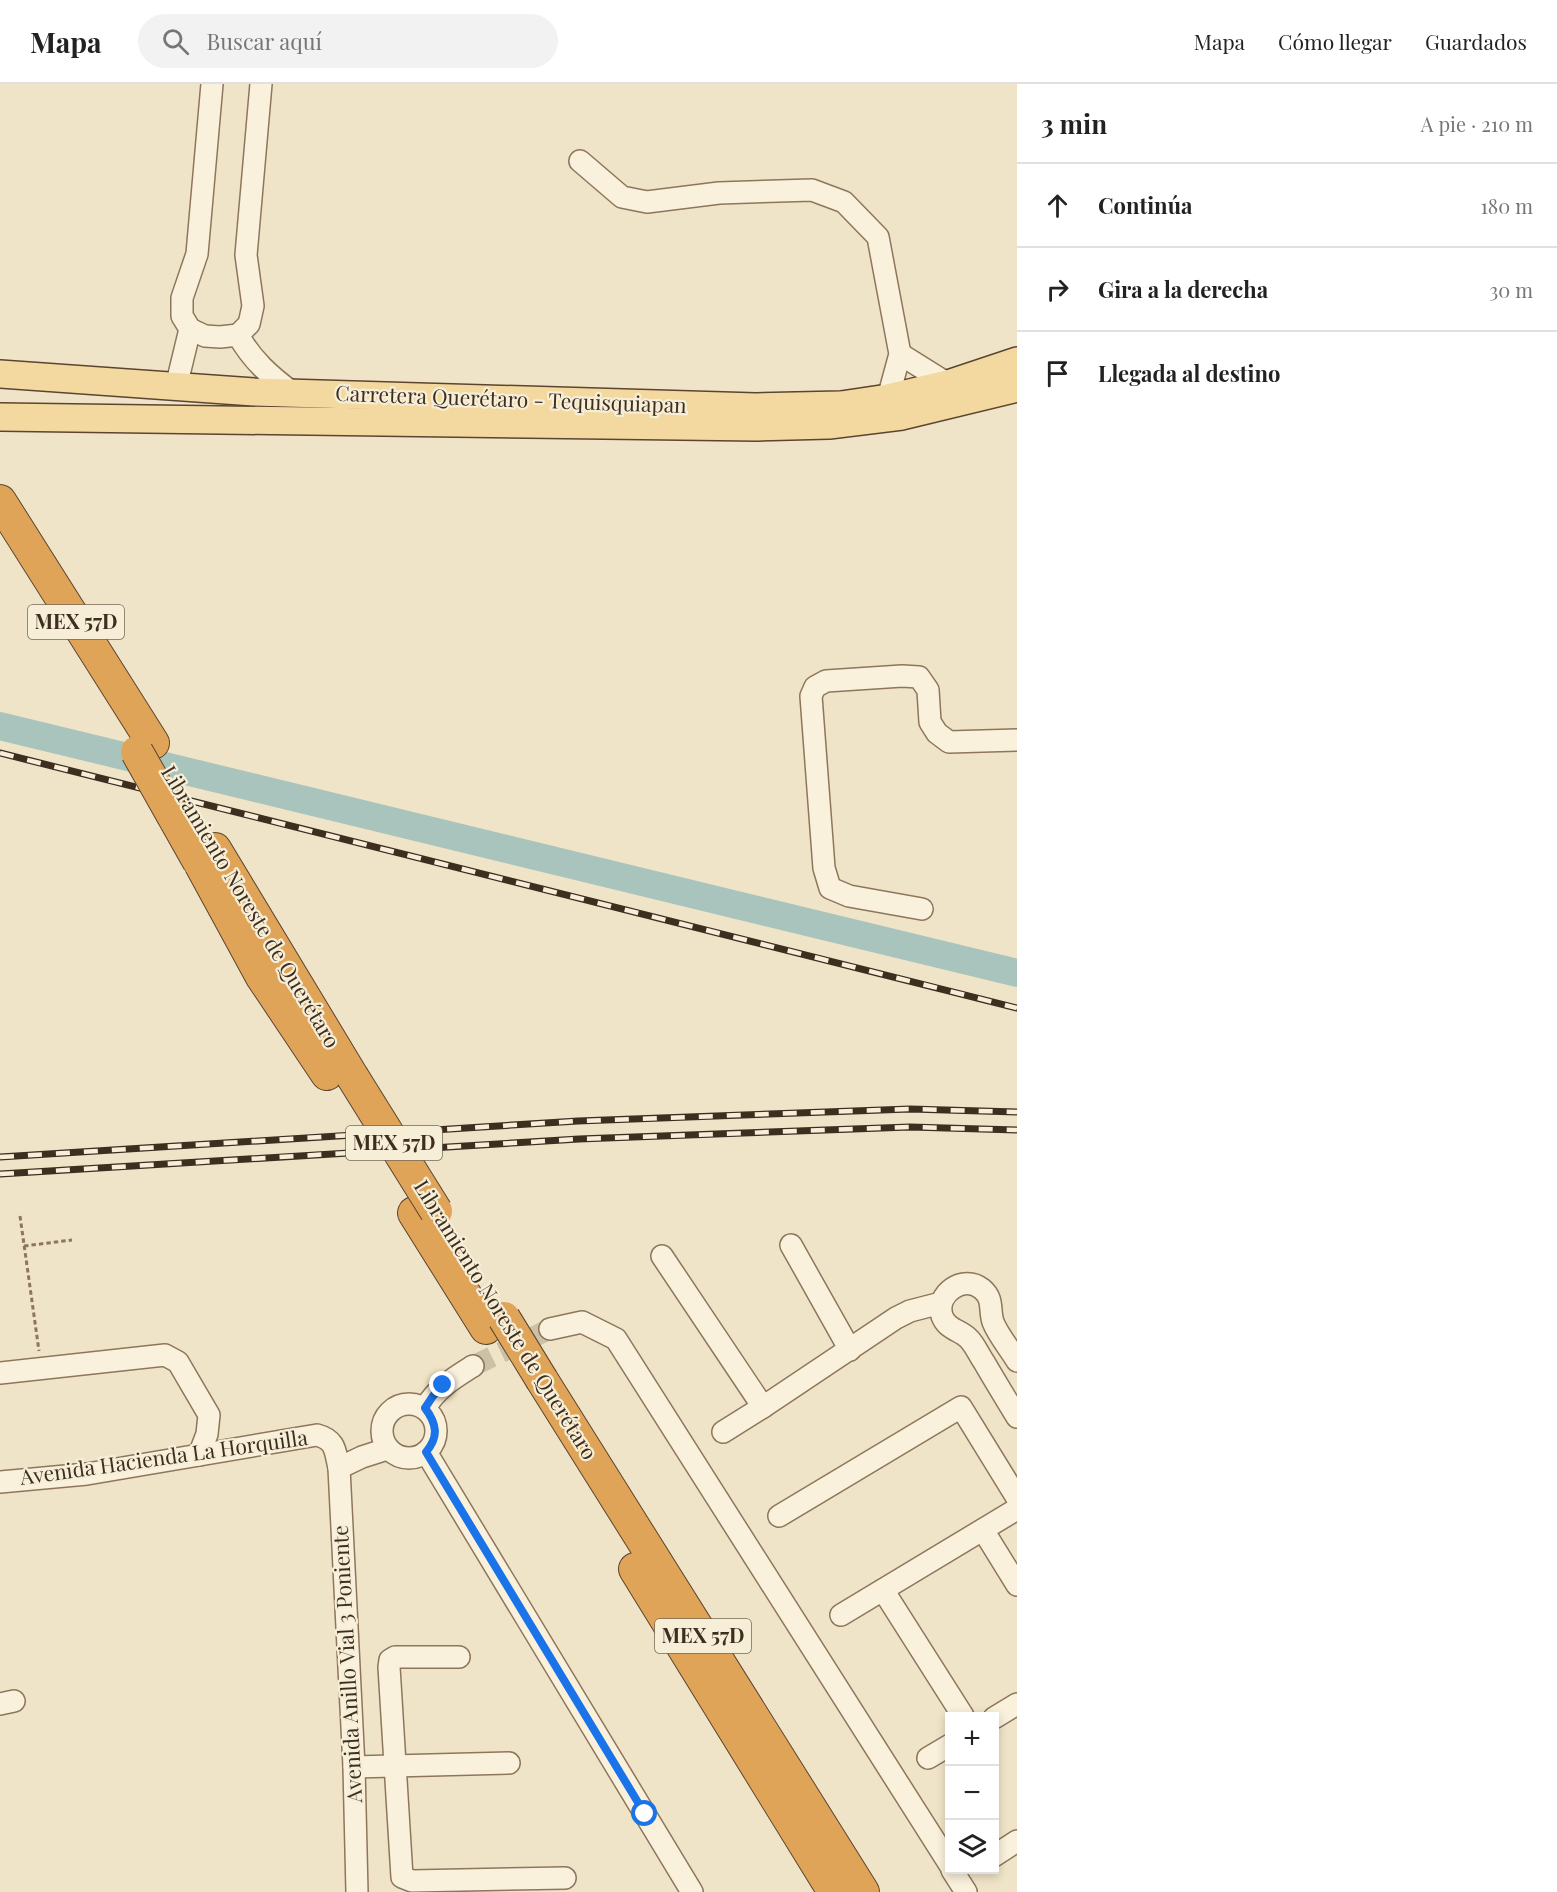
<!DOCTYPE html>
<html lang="es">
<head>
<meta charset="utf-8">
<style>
	body { margin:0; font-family:"Playfair Display",serif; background:#f2f2f2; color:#222 }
	.controls { position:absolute; right:18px; bottom:18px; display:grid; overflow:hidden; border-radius:0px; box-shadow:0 3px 9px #0003 }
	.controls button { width:54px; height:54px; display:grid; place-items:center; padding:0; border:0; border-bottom:2px solid #e0e0e0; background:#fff; color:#222; font:30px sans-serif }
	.stop { position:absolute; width:18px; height:18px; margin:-14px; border:4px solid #1a73e8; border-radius:50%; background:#fff }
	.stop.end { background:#1a73e8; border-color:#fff; box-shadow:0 2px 6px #0008 }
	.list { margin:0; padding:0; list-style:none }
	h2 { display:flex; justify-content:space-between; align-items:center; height:78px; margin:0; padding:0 24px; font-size:26px }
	h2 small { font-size:20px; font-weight:400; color:#767676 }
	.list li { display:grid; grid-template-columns:39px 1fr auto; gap:18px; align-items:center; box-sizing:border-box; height:84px; padding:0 24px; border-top:2px solid #e0e0e0 }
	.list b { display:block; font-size:22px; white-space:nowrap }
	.list em { font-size:20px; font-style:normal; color:#767676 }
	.icon { flex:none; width:33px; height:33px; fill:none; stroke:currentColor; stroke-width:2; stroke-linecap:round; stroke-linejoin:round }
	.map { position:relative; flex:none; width:1017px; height:1808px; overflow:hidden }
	header { display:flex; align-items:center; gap:36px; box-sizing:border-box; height:84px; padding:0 30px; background:#fff; border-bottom:2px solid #e0e0e0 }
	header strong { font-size:28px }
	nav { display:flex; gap:33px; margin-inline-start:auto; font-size:21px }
	.search { width:420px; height:54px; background:#f2f2f2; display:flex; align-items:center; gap:15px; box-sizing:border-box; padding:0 21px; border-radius:33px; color:#767676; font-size:22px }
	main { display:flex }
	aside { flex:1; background:#fff }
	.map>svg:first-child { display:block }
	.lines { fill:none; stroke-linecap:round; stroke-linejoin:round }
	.river { stroke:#a9c4bc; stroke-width:28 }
	.minor-tunnel { stroke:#ccc0a6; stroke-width:21; stroke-dasharray:21 10; stroke-linecap:butt }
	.minor-casing { stroke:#8d765c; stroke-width:24 }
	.major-casing { stroke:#5b4430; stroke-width:30 }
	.highway-casing { stroke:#5b4430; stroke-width:34 }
	.path { stroke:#8d765c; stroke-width:3; stroke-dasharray:4.5 3; stroke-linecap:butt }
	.minor { stroke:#faf1dc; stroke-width:21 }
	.major { stroke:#f3d9a0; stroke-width:27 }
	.highway { stroke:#e0a458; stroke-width:32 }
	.rail-casing { stroke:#3d2e20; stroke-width:7 }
	.rail { stroke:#f7eed8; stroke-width:4.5; stroke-dasharray:14; stroke-linecap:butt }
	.highway-bridge-casing { stroke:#5b4430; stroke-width:34; stroke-linecap:butt }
	.highway-bridge { stroke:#e0a458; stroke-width:32 }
	.route { stroke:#1a73e8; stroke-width:8 }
	.labels { text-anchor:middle; stroke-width:4.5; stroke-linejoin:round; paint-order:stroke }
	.shield { fill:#f7eed8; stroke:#756857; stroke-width:1.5 }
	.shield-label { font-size:20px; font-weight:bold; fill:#3d2e20 }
	.street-label { font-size:21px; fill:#3d2e20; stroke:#f7eed8 }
</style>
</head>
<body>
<header>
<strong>Mapa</strong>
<div class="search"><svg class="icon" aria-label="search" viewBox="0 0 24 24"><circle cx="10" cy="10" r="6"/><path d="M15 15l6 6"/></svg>Buscar aquí</div>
<nav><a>Mapa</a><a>Cómo llegar</a><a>Guardados</a></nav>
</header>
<main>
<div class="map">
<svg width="1017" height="1808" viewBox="0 0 1017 1808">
	<rect width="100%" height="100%" fill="#f0e4c8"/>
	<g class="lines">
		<path class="river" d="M0,642L1017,889"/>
		<path class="minor-tunnel" d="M473,1282L550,1245"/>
		<defs>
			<g id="minor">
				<path d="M580,77L622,113L647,118L719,109L812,106L844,118L878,153L900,270L888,314"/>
				<path d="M190,245L205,252L220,253L238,251L249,240L253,222L246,171L261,0"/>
				<path d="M238,251C252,276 270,292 293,309"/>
				<path d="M900,270L948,300"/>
				<path d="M176,303L190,245L182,232V214L197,170L212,0"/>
				<path d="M922,825L849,812L830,804L824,784L811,612L815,603L826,597L902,592L919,593L928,606L930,638L937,649L949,658L1017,656"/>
				<path d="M791,1161L850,1266"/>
				<path d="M662,1172L763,1323"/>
				<path d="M550,1245L582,1238L616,1255L950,1781"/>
				<path d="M1017,1277C1010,1265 998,1251 993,1238C989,1226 994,1215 982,1205C963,1190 935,1210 942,1232C947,1246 961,1246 969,1255C975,1261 979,1271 984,1278C995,1297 1006,1315 1017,1333"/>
				<path d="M0,1289L165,1271L178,1278L209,1331L207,1350L199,1371"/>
				<circle cx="409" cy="1347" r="27"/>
				<path d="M425,1324C437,1304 454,1294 473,1282"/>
				<path d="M723,1348L763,1323L896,1234L910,1227L941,1219"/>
				<path d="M426,1368L692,1808"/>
				<path d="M339,1384L362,1373L387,1365"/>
				<path d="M0,1398L87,1390L317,1351C336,1356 335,1367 339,1384L354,1683L357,1808"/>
				<path d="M779,1432L961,1323L1017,1414"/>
				<path d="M983,1446L1017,1501"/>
				<path d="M883,1506L963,1632"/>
				<path d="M841,1531L1017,1425"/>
				<path d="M459,1573H395L390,1576L389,1583L402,1793L412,1797L565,1794"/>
				<path d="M0,1620L14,1617"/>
				<path d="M994,1634L1017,1620"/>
				<path d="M928,1674L950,1661"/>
				<path d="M354,1683L509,1679"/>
				<path d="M994,1772L1017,1757"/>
				<path d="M952,1786L966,1808"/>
			</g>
			<g id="major">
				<path d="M0,290L254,308L756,323L841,321L888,314L948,300L1017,277"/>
				<path d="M0,333L757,343L829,341L902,332L1017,304"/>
			</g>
			<g id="highway">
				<path d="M0,417L153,659"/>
				<path d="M215,765L352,992"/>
				<path d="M201,781L262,893L327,990"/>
				<path d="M414,1129L486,1244"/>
				<path d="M542,1296L863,1808"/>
				<path d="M635,1485L834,1808"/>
			</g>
		</defs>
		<use href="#minor" class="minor-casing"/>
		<use href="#major" class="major-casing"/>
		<use href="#highway" class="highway-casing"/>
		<g class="path">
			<path d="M20,1132L39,1267"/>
			<path d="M24,1162L72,1156"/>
		</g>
		<use href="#minor" class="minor"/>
		<use href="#major" class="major"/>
		<use href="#highway" class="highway"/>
		<defs>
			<g id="rail">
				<path d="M0,669L1017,924"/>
				<path d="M0,1073L578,1037L910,1025L1017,1028"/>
				<path d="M0,1090L579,1055L910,1043L1017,1046"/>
			</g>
		</defs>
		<use href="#rail" class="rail-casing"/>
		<use href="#rail" class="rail"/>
		<defs>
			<g id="highway-bridge">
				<path d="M137,668L199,778"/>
				<path d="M352,992L436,1127"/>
				<path d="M504,1234L542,1296"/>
			</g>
		</defs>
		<use href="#highway-bridge" class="highway-bridge-casing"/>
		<use href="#highway-bridge" class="highway-bridge"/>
	</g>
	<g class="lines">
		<path class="route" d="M443,1301L433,1312L425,1324C437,1340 439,1353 426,1368L645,1730"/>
	</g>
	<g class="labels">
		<g class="shield">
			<rect x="28" y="521" width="96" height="34" rx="4.5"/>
			<rect x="346" y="1042" width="96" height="34" rx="4.5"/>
			<rect x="655" y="1535" width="96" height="34" rx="4.5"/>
		</g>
		<g class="shield-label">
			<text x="76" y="545">MEX 57D</text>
			<text x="394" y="1066">MEX 57D</text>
			<text x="703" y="1559">MEX 57D</text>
		</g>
		<g class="street-label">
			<text transform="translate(511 316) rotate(2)" y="7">Carretera Querétaro - Tequisquiapan</text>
			<text transform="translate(250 823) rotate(59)" y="7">Libramiento Noreste de Querétaro</text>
			<text transform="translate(505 1236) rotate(58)" y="7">Libramiento Noreste de Querétaro</text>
			<text transform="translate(164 1374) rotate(-8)" y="7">Avenida Hacienda La Horquilla</text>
			<text transform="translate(348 1580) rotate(-93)" y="7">Avenida Anillo Vial 3 Poniente</text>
		</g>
	</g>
</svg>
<div class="controls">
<button>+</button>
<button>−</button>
<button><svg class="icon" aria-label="layers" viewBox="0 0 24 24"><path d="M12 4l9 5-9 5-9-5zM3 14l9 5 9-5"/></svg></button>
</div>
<div class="stop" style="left:645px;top:1730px"></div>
<div class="stop end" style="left:443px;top:1301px"></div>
</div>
<aside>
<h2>3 min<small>A pie · 210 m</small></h2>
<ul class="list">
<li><svg class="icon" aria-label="ahead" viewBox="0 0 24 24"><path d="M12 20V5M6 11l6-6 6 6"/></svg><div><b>Continúa</b></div><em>180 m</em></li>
<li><svg class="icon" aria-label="right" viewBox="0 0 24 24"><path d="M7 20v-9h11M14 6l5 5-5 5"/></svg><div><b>Gira a la derecha</b></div><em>30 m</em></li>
<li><svg class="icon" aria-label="arrive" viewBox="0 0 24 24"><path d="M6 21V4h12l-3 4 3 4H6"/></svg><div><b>Llegada al destino</b></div></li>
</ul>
</aside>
</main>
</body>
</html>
